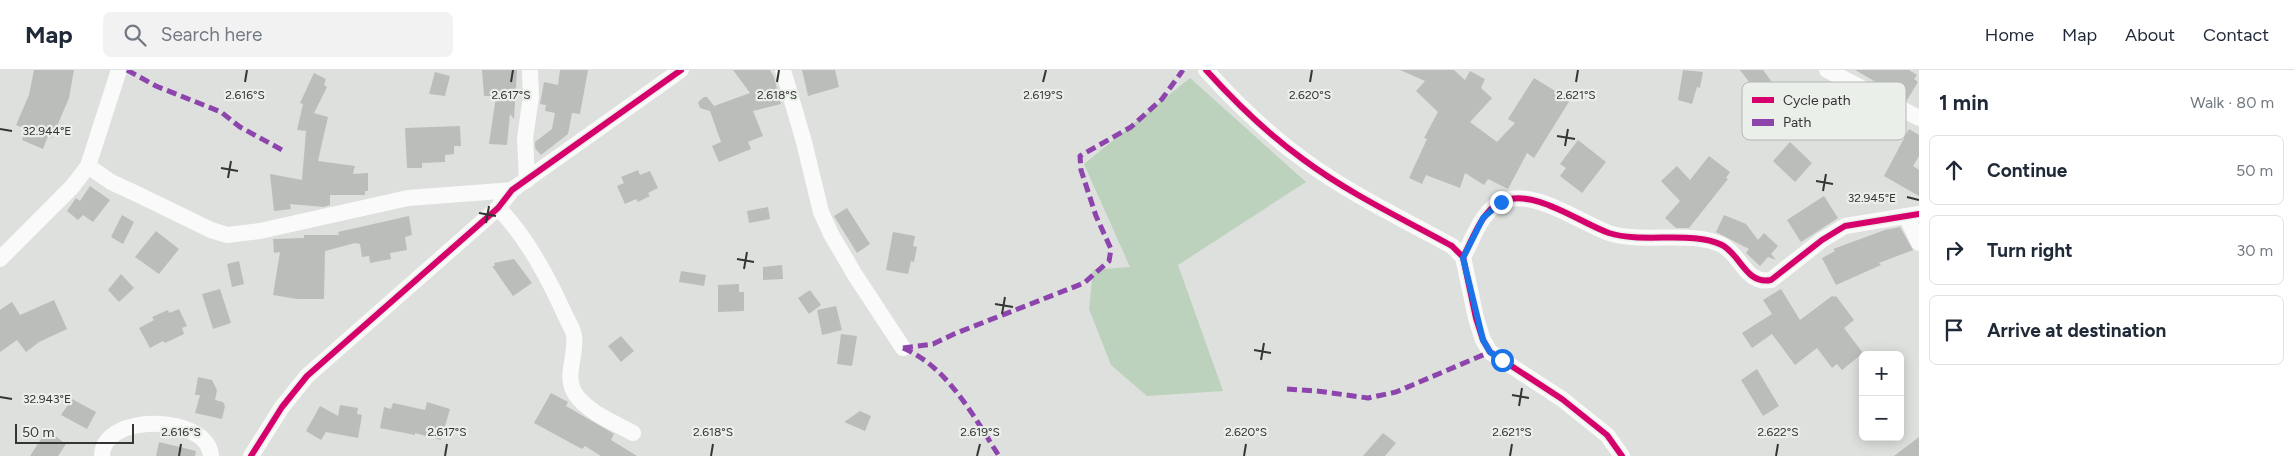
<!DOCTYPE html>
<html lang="en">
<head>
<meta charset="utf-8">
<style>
	body { margin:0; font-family:Figtree,sans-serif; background:#f2f2f3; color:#1f2937 }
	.controls { position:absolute; right:15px; bottom:15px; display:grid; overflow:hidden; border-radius:8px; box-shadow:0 2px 12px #0003 }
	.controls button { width:45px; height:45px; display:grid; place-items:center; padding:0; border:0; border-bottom:1px solid #e0e1e3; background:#fff; color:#1f2937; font:25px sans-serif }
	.scale { position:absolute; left:15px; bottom:12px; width:119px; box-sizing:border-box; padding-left:5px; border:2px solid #343634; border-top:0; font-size:14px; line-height:18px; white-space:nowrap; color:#343634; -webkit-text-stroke:4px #eaefe9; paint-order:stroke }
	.stop { position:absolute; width:15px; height:15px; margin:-11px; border:4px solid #1a73e8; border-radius:50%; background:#fff }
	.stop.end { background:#1a73e8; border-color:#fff; box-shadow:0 1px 5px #0008 }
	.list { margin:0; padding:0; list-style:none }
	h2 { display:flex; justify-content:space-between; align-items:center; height:65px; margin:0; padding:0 20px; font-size:21px }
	h2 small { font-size:16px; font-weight:400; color:#747a83 }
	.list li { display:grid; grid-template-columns:32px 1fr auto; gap:15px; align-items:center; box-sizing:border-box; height:70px; margin:0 10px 10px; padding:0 10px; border:1px solid #e0e1e3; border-radius:8px }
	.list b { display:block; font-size:19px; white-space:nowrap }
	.list em { font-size:16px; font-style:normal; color:#747a83 }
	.icon { flex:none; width:28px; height:28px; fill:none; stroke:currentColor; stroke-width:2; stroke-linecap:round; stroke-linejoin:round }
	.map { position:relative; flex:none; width:1919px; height:386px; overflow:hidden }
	header { display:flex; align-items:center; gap:30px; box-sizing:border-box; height:70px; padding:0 25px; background:#fff; border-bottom:1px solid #e0e1e3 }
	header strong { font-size:24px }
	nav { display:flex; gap:28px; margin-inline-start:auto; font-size:18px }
	.search { width:350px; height:45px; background:#f2f2f3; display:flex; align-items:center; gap:12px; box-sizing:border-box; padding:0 18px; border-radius:8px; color:#747a83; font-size:19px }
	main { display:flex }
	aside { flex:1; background:#fff }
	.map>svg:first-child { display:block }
	.green { fill:#bcd2bc }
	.building { fill:#bbbdbb }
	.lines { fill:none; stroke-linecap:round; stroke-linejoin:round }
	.minor { stroke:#fafafa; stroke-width:16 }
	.quiet { stroke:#8e44ad; stroke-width:5; stroke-dasharray:10 5; stroke-linecap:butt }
	.cycleway-casing { stroke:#eaefe9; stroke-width:9 }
	.cycleway { stroke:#d6006c; stroke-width:6 }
	.route { stroke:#1a73e8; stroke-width:6 }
	.ticks { fill:none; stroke:#343634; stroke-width:2 }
	.key { fill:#eaefe9; stroke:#b3b8b3; stroke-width:1 }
	.key-label { font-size:14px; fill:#343634 }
	.ticks-label { font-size:12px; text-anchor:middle; fill:#343634; stroke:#eaefe9; stroke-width:4.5; stroke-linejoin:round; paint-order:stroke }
</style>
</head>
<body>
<header>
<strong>Map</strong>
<div class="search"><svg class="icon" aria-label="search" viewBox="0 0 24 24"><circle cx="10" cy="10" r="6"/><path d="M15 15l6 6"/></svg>Search here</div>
<nav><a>Home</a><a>Map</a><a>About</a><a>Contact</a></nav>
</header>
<main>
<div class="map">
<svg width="1919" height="386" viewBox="0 0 1919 386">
	<rect width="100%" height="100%" fill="#dde0dd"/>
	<path class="green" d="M1190,8L1306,112L1178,195L1223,321L1147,326L1111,295L1089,239L1093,200L1130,197L1084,94Z"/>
	<g class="building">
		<path d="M34,0H74L69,28L52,68L48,66L43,79L22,70L26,59L16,55L29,25Z"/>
		<path d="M482,0H517L514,49L510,44L507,75L489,74L496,26H484Z"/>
		<path d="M560,0H588L580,44L572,43L568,64L541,85L535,78V72L552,59L555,43L545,41L546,35L540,34L544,12L558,15Z"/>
		<path d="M733,0H770L774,7L781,34L753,41L763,66L748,72L751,79L719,92L712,76L721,72L710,41L700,38L698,32L704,27H707L714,36L750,23Z"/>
		<path d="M802,0H835L839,17L808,26Z"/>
		<path d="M1400,0H1454L1465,10L1470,1L1485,9L1481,18L1492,28L1470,52L1497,72L1515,53L1508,49L1534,8L1570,30L1534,88L1527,83L1508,119L1488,109L1484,115L1465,103L1460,118L1426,105L1422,114L1409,108L1427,69L1424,68L1438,42L1416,21L1425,11Z"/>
		<path d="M1683,0L1703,2L1700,18L1697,17L1692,34L1678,30Z"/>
		<path d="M1740,0H1763L1774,15L1760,26Z"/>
		<path d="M1855,0H1909L1917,5L1914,9L1918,12L1907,30Z"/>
		<path d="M435,2L450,6L445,26L429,24Z"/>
		<path d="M314,3L326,9L324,15L327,17L314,43L328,47L318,91L355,96L353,104L368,103V121H365V125H330V135L324,137L290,134L291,139L274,141L270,104L302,110L306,61L297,60L303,34L300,33Z"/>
		<path d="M460,56L461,76H454V84L445,85V92L422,93V98H407L405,58Z"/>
		<path d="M1909,59L1919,65V86L1913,96L1919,100V126L1884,106Z"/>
		<path d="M1578,70L1606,92L1582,123L1560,106L1566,98L1560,94Z"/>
		<path d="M1790,72L1812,93L1795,112L1773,91Z"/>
		<path d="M1709,86L1730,102L1726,108L1728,109L1689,158H1676L1665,148L1680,131L1661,111L1677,96L1690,110Z"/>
		<path d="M638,100L640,105L650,101L658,118L648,123L650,126L638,132L636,129L625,134L617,116L624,113L621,107Z"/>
		<path d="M90,116L110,130L93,152L83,145L78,150L67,141L76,128L80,131Z"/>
		<path d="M1824,126L1838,148L1801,172L1787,150Z"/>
		<path d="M768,137L770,149L749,153L747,141Z"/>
		<path d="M847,138L870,174L857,183L834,146Z"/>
		<path d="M122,145L134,152L123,174L111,167Z"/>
		<path d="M1724,145L1746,154L1758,170L1764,163L1778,176L1771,184L1776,190L1768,187L1760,196L1746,183L1749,179L1716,162Z"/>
		<path d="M409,146L412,165L405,167L407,180L390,183L391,189L370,193L369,186L362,187L360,174L355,173L325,181L324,229H297L273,225L280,182L274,183L273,169L304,168V165H339L338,162Z"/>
		<path d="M1900,157L1913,180L1879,193L1881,195L1836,215L1822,188L1835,181L1833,179L1885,160Z"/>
		<path d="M156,161L179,179L159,204L135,187Z"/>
		<path d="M893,162L915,166L913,176L917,177L914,192L911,191L908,204L886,200Z"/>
		<path d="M514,189L532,213L513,226L492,196H495L494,193Z"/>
		<path d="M239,191L244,214L232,217L227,194Z"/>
		<path d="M782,195L783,209L763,210V197Z"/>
		<path d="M681,201L706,205L704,216L679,212Z"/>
		<path d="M121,204L134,218L119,232L108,220Z"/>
		<path d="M739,214V222H744V241L718,242V215Z"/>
		<path d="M220,219L231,253L213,259L202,224Z"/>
		<path d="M1781,219L1800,250L1832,226L1835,227L1836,226L1854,250L1844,258L1863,283L1842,300L1837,294L1832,298L1817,278L1795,295L1772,264L1752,278L1742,263L1772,244L1763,230Z"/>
		<path d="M810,220L821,235L809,244L798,228Z"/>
		<path d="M54,230L67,259L39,272L26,282L17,270L0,282V240L12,232L20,245Z"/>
		<path d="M836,236L842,260L822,265L817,240Z"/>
		<path d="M179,239L187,256L182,258L184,264L165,273L163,271L150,278L139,258L154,250L152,247L168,240L169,243Z"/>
		<path d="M841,264L857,266L852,296L837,294Z"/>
		<path d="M621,266L634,281L621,292L608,276Z"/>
		<path d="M1757,299L1779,336L1763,346L1741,310Z"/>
		<path d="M198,307L212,310L217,320L215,330L223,332L225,336L222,349L195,343L200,325H195Z"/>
		<path d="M551,323L568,332L566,336L614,364L611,370L637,386H601L585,376L582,379L534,353Z"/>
		<path d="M72,329L96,342L87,359L61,345Z"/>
		<path d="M427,332L450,339L441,370L415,363V365L380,358L384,337L391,339L393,333L425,340Z"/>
		<path d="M340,335L358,338L357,344L362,345L358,368L326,362L321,370L306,361L320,336L338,346Z"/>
		<path d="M860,341L871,346L865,361L844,352Z"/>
		<path d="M51,363L66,374L58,386H30L43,366L48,369Z"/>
		<path d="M1383,363L1396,373L1385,386H1363Z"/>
		<path d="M1919,367V386H1894Z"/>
		<path d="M159,372L196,381L195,386H156Z"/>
	</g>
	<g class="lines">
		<g class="minor">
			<path d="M783,0L804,72L821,142L831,164L855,205L903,278"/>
			<path d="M1206,0C1235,32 1269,65 1304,90C1350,124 1403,149 1452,176L1463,187L1476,248L1483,270L1490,282L1562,329L1607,365L1622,386"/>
			<path d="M1827,0L1919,48"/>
			<path d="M88,96L111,112L137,124L211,160L227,165L260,161L408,128L512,120"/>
			<path d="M527,110L525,68L531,27L530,0"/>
			<path d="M498,138C525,164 550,211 565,245C568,251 573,259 574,266C577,286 563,307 576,325C589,343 615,353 633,363"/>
			<path d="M1906,146L1919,173"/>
			<path d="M1463,187C1473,169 1481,142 1501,132C1533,117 1578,152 1609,163C1643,174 1692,160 1722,175C1741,185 1746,215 1771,210L1822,170L1845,156L1919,144"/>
			<path d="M0,189L72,117L88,96L119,0"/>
			<path d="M102,386C102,342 208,344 211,386"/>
			<path d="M251,386L282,337L307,306L498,138L512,120L681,0"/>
		</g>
		<g class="quiet">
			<path d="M127,0L156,16L221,42L240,57L284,81"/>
			<path d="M903,278L933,274L954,264L1084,213L1109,191L1111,179L1096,146L1081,100L1080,86L1131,57L1162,29L1183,0"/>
			<path d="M903,278C948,297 974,347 999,386"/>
			<path d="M1287,319L1317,321L1368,328L1396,322L1490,282"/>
		</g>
		<defs>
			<g id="cycleway">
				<path d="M1206,0C1235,32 1269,65 1304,90C1350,124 1403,149 1452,176L1463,187L1476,248L1483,270L1490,282L1562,329L1607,365L1622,386"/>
				<path d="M1463,187C1473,169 1481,142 1501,132C1533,117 1578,152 1609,163C1643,174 1692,160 1722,175C1741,185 1746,215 1771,210L1822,170L1845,156L1919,144"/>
				<path d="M251,386L282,337L307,306L498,138L512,120L681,0"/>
			</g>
		</defs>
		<use href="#cycleway" class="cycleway-casing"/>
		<use href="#cycleway" class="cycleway"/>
	</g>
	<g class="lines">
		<path class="route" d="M1501,132L1483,148L1463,188L1483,270L1490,282L1502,290"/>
	</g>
	<path class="ticks" d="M245,12L247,0M511,12L513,0M777,12L779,0M1043,12L1046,0M1310,12L1312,0M1576,12L1578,0M0,59L12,61M1557,66L1575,69M1565,76L1568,59M221,98L238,101M228,108L231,91M1816,111L1833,114M1823,121L1826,104M1907,127L1919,130M479,143L496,146M486,153L489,136M737,189L754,192M744,199L747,182M995,234L1013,237M1002,244L1005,227M1254,280L1271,283M1261,290L1264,273M1512,325L1529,328M0,327L12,329M1519,336L1522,318M179,386L181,374M445,386L447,374M711,386L713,374M977,386L980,374M1244,386L1246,374M1510,386L1512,374M1776,386L1778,374"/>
	<rect x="1742" y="12" width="164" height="58" rx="8" class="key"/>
	<rect x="1752" y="27" width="22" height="6" fill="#d6006c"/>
	<rect x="1752" y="49" width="22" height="7" fill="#8e44ad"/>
	<g class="key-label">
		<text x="1783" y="35">Cycle path</text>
		<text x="1783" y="57">Path</text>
	</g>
	<g class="ticks-label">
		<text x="511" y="29">2.617°S</text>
		<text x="1043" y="29">2.619°S</text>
		<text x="1310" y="29">2.620°S</text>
		<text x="245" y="29">2.616°S</text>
		<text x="777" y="29">2.618°S</text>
		<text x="1576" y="29">2.621°S</text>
		<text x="47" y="65">32.944°E</text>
		<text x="1872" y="132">32.945°E</text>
		<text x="47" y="333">32.943°E</text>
		<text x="181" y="366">2.616°S</text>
		<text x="713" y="366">2.618°S</text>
		<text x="1512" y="366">2.621°S</text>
		<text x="1778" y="366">2.622°S</text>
		<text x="447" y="366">2.617°S</text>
		<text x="980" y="366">2.619°S</text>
		<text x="1246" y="366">2.620°S</text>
	</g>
</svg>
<div class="controls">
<button>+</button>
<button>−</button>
</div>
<div class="scale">50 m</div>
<div class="stop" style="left:1502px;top:290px"></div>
<div class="stop end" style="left:1501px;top:132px"></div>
</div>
<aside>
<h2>1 min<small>Walk · 80 m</small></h2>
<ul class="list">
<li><svg class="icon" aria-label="ahead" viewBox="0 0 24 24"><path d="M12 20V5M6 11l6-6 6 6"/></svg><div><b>Continue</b></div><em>50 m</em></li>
<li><svg class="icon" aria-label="right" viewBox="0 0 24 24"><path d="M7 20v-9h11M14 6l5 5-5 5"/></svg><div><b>Turn right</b></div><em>30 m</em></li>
<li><svg class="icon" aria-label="arrive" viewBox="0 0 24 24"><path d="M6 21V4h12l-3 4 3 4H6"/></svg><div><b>Arrive at destination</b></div></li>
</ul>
</aside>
</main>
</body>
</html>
